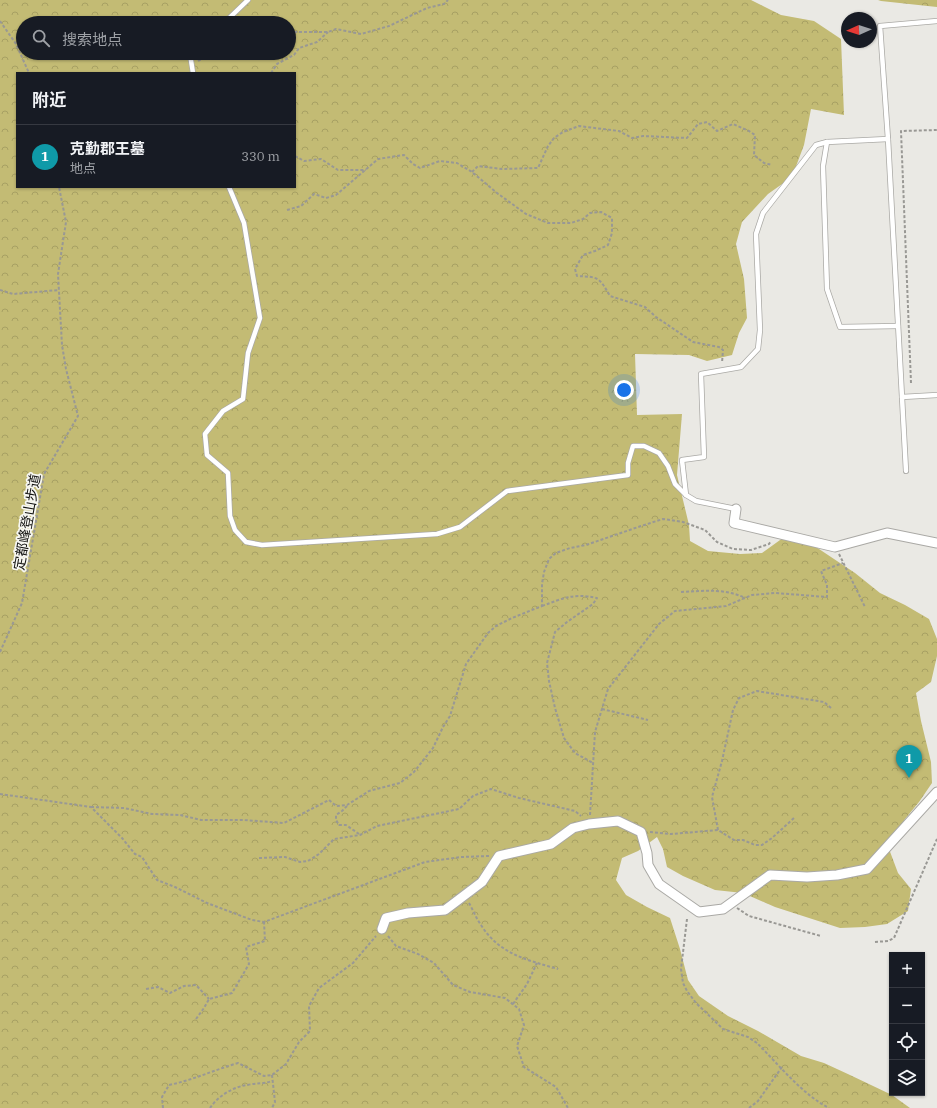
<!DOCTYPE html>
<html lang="zh">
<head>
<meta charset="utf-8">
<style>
	body { margin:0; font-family:"IBM Plex Serif","Noto Sans SC",serif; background:#20242c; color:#f1f3f6 }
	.controls { position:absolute; right:12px; bottom:12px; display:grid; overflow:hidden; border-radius:0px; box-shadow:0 1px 3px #0004 }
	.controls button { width:36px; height:36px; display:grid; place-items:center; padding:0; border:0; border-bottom:1px solid #363941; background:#171b24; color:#f1f3f6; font:20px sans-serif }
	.compass { position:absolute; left:841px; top:12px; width:36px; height:36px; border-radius:50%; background:#171b24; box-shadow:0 1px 3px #0004; rotate:267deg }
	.you { position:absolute; left:624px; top:390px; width:14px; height:14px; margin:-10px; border:3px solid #fff; border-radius:50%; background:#1a73e8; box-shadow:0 0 0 6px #1a73e833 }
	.badge { display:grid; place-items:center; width:26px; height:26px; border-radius:50%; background:#d93025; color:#fff; font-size:13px; font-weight:700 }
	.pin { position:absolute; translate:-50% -33px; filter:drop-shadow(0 1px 2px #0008) }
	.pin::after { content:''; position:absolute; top:21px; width:14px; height:12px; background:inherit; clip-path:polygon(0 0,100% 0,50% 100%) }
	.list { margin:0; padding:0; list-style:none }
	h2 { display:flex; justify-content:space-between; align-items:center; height:52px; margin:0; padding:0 16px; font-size:17px }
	h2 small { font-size:13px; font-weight:400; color:#9ea1a6 }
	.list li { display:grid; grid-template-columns:26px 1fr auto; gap:12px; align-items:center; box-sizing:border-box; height:64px; padding:0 16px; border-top:1px solid #363941 }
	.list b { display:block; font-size:15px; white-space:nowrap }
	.list p { margin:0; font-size:13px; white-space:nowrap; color:#9ea1a6 }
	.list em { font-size:13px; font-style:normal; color:#9ea1a6 }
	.icon { flex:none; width:22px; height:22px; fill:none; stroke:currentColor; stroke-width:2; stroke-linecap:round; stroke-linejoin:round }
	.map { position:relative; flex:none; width:937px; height:1108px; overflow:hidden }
	.search { position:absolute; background:#171b24; box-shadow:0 1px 3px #0004; left:16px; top:16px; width:280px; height:44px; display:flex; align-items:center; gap:10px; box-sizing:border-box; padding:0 14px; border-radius:22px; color:#9ea1a6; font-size:15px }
	.panel { position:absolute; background:#171b24; box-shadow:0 1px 3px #0004; left:16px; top:72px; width:280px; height:116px; border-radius:0px }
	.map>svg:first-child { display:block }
	.forest { fill:url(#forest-crowns); fill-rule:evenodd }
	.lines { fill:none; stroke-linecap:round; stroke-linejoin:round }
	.lane-casing { stroke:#aaa9a5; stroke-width:6 }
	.street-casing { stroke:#aaa9a5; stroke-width:11 }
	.path { stroke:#999894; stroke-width:2; stroke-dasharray:3 2; stroke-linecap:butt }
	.lane { stroke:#fff; stroke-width:4.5 }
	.street { stroke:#fff; stroke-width:9 }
	.labels { text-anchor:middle; stroke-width:3.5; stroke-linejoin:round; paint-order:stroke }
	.street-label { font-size:14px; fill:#131311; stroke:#f7f7f2 }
</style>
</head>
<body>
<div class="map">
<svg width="937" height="1108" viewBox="0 0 937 1108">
	<defs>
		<pattern id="forest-crowns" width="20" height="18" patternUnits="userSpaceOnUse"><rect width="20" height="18" fill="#c3bb74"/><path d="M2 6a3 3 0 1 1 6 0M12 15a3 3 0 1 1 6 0" fill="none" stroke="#a7a063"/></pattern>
	</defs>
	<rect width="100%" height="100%" fill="#eae9e4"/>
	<g class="forest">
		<path d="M0,0H751L781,15L814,21L841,39L844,115L811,109L804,145L792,177L768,194L742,222L736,244L744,279L747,318L739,333L732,355L707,361L689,355L635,354L637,415L682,414L677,475L689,525L690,541L708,551L740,554L762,553L787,535L810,543L855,573L880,593L905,605L929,619L937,639V656L931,682L916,693L921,721L931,762L932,783L919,802L905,819L889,849L898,873L911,889L908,911L887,924L865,927L840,928L775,907L743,893L715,890L683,876L667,867L663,849L657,837L638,851L622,858L616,880L626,895L647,907L670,918L680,949L688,980L699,996L728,1016L758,1031L801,1056L824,1063L850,1075L892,1095L910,1108H0ZM23,23H289V53H23ZM17,73H295V187H17Z"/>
		<path d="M878,0H937V7L881,1Z"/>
	</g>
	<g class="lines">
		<defs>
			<g id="lane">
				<path d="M224,23L248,0"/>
				<path d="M192,53L190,54L193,73"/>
				<path d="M827,142L823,166L827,289L840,327L898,326"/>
				<path d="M229,187L244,223L260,318L248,353L243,399L223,411L205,434L207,455L228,473L230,516L235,530L246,542L262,545L437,534L460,527L507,491L628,475V463L633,446H644L659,453L668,466L675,484L686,495L696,501L736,509"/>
				<path d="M902,397L937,395"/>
				<path d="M906,471L888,139L880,26L937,21"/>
				<path d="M686,495L682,460L704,457L701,374L741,367L758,349L760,330L756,234L763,213L816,145L827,142L888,139"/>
			</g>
			<g id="street">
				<path d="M736,509L734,523L835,547L887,533L937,543"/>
				<path d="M382,929L386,918L408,913L445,910L482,882L499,856L551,844L573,828L589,824L618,821L641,832L647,853L648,865L659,884L699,912L723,909L770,875L807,877L837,875L867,869L937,792"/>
			</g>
		</defs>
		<use href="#lane" class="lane-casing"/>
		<use href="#street" class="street-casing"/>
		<g class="path">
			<path d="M0,21L16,44L29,73"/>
			<path d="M289,32H328L336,29L361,34L389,26L427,8L444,4L448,0"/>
			<path d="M198,61L212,53"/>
			<path d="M271,73L277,64L294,55L299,48L317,42L328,32"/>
			<path d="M295,156L304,161L321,159L338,170H366"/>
			<path d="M472,172L478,166L502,169L538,168L548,146L554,138L563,132L579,126L619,131L632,138L643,136L687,138L698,124L707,122L717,131L733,124L749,131L755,135L754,155L764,163L772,165"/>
			<path d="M287,210L301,206L314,194L326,198L336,195L378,159L404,155L413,164L420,168L440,161L457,163L472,172L497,193L526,214L548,223H571L583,219L590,213L601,212L612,218V233L608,245L595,251L583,255L575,269L577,276C599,277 599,277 610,296L645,307L656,317L693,342L719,347L723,350L722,363"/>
			<path d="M0,290L13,294L59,290"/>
			<path d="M911,383L901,131L937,130"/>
			<path d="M839,554L865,607"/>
			<path d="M681,592C704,591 725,588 745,598"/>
			<path d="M542,606C564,598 573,593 597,598L593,604L567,622L555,632L547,663L549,681L555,708L564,738L575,753L593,763"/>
			<path d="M0,652L22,603L44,474L78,416L66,369L62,345L58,274L66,222L59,187"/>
			<path d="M602,709L648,720"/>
			<path d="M0,794L91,807L122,838L135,854L142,857L157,880L175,887L207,903L252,920L264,922L425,862L461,857L489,856"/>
			<path d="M347,806L342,811L336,815V820L339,825H346L359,834"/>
			<path d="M91,807L124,808L152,814L180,815L201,820H243L284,823L329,800L336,806L347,805L369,791L400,783L414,772L433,748L443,727L450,716L466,664L488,633L496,626L512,618L542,606V584L544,572L549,559L556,553L570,548L586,545L641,526L663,519L683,522L705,530L717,542L733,549L751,550L769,544L771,541"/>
			<path d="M590,815L595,732L608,689L659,624L675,611L726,606L752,595L775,593L827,597V585L821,571L843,563"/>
			<path d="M718,830L712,797L722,761L733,710L739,698L757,691L824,702L831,708"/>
			<path d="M650,832L671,834L718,830L734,840H743L755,845H762L772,838L794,818"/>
			<path d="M259,858L285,857L300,862L308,861L319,854L334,839L360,835L377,826L459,809L473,796L491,789L519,798L575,811L581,816"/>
			<path d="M469,903C473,910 476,918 481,925C499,954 527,960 558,969"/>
			<path d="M737,908L749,916L821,936"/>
			<path d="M687,919L681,969L683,983L687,991L696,1003L723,1029L748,1037L757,1043C778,1064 803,1095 829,1108"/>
			<path d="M388,936L396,946L418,954L434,963L453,985L470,992L505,998L519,1009L524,1025L517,1046L524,1067L556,1087L568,1108"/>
			<path d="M875,942L888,941L894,938L937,839"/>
			<path d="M146,989L158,987L170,993L184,986L196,985L209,999"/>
			<path d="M513,1004L527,984L537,963"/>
			<path d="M196,1019L204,1008L209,999L232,993L249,964L246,947L265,941L264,922"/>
			<path d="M272,1075L275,1102L272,1108"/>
			<path d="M163,1108L162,1097L169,1085C193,1080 214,1070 238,1063L264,1076L272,1075L286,1064L299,1042L310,1031L309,1006L319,988L353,963L376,936"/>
			<path d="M210,1108C218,1096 233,1087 247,1085C256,1083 264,1084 272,1081"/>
			<path d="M749,1108L758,1101L782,1067"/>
		</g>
		<use href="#lane" class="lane"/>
		<use href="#street" class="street"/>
	</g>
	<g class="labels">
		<g class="street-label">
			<text transform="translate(27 522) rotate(-80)" y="5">定都峰登山步道</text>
		</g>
	</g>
</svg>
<div class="controls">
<button>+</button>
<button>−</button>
<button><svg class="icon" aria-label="locate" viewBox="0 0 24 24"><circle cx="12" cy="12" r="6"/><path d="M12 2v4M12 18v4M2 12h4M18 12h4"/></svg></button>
<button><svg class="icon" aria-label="layers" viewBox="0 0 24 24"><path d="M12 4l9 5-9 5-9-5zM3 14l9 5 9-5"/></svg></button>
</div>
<svg class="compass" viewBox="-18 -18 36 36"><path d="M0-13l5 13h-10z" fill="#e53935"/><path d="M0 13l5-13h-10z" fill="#9ea1a6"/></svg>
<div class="you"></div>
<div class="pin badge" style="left:909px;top:778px;background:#0f9aa8">1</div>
<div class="search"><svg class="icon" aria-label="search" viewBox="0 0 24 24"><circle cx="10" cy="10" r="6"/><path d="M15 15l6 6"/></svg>搜索地点</div>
<section class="panel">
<h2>附近<small></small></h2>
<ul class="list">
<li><span class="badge" style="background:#0f9aa8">1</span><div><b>克勤郡王墓</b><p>地点</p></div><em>330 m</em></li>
</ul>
</section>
</div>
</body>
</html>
